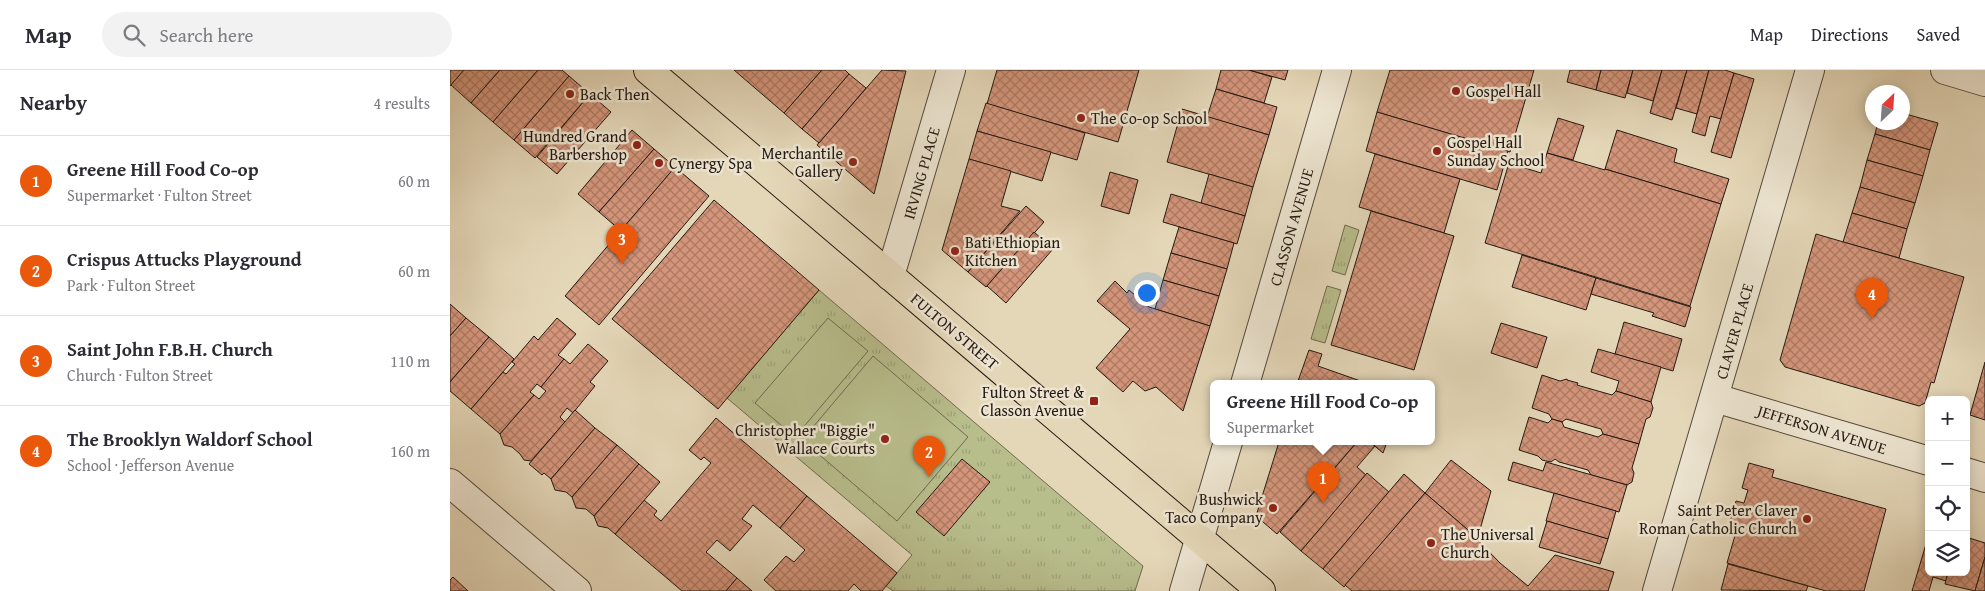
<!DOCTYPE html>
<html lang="en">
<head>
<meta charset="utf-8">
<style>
	body { margin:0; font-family:"Gentium Book Plus",serif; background:#f2f2f3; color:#2b2b33 }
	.controls { position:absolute; right:15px; bottom:15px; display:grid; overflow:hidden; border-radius:8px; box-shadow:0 2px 12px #0003 }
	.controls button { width:45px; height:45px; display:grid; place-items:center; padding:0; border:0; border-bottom:1px solid #e1e1e2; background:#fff; color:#2b2b33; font:25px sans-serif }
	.compass { position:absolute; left:1415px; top:15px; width:45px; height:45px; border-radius:50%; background:#fff; box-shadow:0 2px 12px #0003; rotate:25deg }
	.you { position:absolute; left:696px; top:222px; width:18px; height:18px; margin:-12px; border:4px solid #fff; border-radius:50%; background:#1a73e8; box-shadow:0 0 0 8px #1a73e833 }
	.badge { display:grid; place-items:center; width:32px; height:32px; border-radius:50%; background:#ea580c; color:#fff; font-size:16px; font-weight:700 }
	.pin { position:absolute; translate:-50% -41px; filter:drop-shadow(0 1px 2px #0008) }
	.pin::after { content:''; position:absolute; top:26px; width:18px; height:15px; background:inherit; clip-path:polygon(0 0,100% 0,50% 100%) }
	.popup { position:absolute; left:760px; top:310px; width:225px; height:65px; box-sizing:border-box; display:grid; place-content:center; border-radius:8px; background:#fff; filter:drop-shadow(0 1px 4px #0005); font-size:16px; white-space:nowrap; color:#7c7c81 }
	.popup b { font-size:19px; color:#2b2b33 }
	.popup::after { content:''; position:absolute; left:50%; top:100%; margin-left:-10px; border:10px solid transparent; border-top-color:#fff }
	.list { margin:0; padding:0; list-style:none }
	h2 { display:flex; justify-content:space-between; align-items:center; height:65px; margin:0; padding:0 20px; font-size:21px }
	h2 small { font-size:16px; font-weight:400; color:#7c7c81 }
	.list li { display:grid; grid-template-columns:32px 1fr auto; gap:15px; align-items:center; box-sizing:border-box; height:90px; padding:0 20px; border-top:1px solid #e1e1e2 }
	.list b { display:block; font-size:19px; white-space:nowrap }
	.list p { margin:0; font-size:16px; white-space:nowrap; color:#7c7c81 }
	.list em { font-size:16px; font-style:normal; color:#7c7c81 }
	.icon { flex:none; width:28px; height:28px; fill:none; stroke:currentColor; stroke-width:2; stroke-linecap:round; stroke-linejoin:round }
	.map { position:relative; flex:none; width:1535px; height:521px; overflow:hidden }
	header { display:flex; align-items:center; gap:30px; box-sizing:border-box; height:70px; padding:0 25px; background:#fff; border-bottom:1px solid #e1e1e2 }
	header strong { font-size:24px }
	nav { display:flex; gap:28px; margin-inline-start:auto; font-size:18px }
	.search { width:350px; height:45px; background:#f2f2f3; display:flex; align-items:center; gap:12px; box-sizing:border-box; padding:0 18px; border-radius:28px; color:#7c7c81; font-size:19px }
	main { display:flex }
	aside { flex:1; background:#fff }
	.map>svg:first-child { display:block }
	.grass { fill:url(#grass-tufts); stroke:#6e6b4f }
	.pitch { fill:#b8bd8c; stroke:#6e6b4f }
	.building { fill:url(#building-cross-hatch); stroke:#241912 }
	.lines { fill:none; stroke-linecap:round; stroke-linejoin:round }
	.minor-casing { stroke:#54483c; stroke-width:30 }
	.major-casing { stroke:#241912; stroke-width:30 }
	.minor { stroke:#ede5d1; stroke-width:28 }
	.major { stroke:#e4d7b8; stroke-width:28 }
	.poi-dot { fill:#8f2418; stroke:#ede5d1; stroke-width:2 }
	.labels { text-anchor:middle; stroke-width:5; stroke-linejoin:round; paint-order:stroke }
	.poi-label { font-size:16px; fill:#241912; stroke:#ede5d1; text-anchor:start }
	.street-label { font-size:16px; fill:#241912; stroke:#ede5d1 }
</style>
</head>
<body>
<header>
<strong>Map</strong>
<div class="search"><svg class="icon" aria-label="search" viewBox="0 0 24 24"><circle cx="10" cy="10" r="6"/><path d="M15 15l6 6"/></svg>Search here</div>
<nav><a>Map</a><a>Directions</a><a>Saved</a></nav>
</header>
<main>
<aside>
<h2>Nearby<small>4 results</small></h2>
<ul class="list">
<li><span class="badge">1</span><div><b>Greene Hill Food Co-op</b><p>Supermarket · Fulton Street</p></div><em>60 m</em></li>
<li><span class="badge">2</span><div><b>Crispus Attucks Playground</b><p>Park · Fulton Street</p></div><em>60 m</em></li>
<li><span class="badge">3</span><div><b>Saint John F.B.H. Church</b><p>Church · Fulton Street</p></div><em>110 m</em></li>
<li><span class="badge">4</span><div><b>The Brooklyn Waldorf School</b><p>School · Jefferson Avenue</p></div><em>160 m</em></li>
</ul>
</aside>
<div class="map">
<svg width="1535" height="521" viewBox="0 0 1535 521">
	<defs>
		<pattern id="grass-tufts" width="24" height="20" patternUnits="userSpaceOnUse" patternTransform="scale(1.25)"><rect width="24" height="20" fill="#b8bd8c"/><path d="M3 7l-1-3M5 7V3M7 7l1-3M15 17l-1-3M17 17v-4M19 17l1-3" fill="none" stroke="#9ea278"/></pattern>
		<pattern id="building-cross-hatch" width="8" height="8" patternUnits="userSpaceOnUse" patternTransform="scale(1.25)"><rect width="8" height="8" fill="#d4957a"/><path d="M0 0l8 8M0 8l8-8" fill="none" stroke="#ac7963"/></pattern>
	</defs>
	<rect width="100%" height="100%" fill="#e4d7b8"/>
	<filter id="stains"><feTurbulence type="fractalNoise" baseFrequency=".004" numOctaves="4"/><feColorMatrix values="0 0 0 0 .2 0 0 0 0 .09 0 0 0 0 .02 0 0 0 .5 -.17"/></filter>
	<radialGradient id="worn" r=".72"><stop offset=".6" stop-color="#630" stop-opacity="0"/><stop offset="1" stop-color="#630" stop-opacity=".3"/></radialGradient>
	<g class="grass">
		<path d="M895,155L909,160L895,205L882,201Z"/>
		<path d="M877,216L891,220L875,273L861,269Z"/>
		<path d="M369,220L693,496L685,521H443L436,516L462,485L277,328Z"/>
	</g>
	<g class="pitch">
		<path d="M378,248L418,281L345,367L305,333Z"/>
		<path d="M423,286L518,367L447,451L352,370Z"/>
	</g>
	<g class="building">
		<path d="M0,0H14L0,16Z"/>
		<path d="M14,0H50L21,33L1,15Z"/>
		<path d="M50,0H88L43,52L21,33Z"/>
		<path d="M88,0H112L119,6L64,70L43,52Z"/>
		<path d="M284,0H372L334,43Z"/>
		<path d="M372,0H395L399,4L352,59L334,43Z"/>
		<path d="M432,0L456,1L424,124L367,75Z"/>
		<path d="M547,0H689L668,72L537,34Z"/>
		<path d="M771,0H799L822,7L814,33L766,19Z"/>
		<path d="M799,0H838L835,10Z"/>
		<path d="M940,0H1084L1060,82L927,42Z"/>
		<path d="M1120,0H1151L1146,20L1117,12Z"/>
		<path d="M1151,0H1183L1175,28L1146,20Z"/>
		<path d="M1183,0H1212L1203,31L1177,23Z"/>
		<path d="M1212,0H1237L1222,50L1200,43Z"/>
		<path d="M1237,0H1259L1247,44L1226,38Z"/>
		<path d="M1259,0H1275L1284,3L1271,49L1260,46L1255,66L1242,62Z"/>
		<path d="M1284,3L1304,9L1281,88L1261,82Z"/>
		<path d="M399,4L416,18L369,73L352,59Z"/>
		<path d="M119,6L140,24L85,88L64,70Z"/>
		<path d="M766,19L827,37L819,65L757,47Z"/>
		<path d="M140,24L161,42L107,104L87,87Z"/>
		<path d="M536,33L635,63L627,90L527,61Z"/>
		<path d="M732,39L819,65L803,117L717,92Z"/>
		<path d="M927,42L1058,81L1047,120L916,81Z"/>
		<path d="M1452,43L1488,53L1480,80L1425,64L1428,52H1452Z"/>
		<path d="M1108,48L1134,56L1123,90L1097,83Z"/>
		<path d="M182,60L204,79L149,142L128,124Z"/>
		<path d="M1167,60L1227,79L1224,92L1279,109L1271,134L1155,99Z"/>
		<path d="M527,61L601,82L592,111L519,89Z"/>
		<path d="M1425,64L1480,80L1473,106L1417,90Z"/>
		<path d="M204,79L225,97L171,161L149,142Z"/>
		<path d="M1097,83L1155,100V99L1271,134L1240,236L1035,173L1059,93L1091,103Z"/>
		<path d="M925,84L1010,109L994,163L909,137Z"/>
		<path d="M519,89L561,101L551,136L570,141L518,202L492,180Z"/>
		<path d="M1417,90L1473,106L1465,133L1410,117Z"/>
		<path d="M225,97L259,126L149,255L115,226Z"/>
		<path d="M660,102L688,110L679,144L651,136Z"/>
		<path d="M759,104L803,117L795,146L751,133Z"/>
		<path d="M1410,117L1465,133L1457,159L1402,143Z"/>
		<path d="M721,124L795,146L787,174L713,152Z"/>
		<path d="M264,130L369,220L268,339L162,249Z"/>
		<path d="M576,136L594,152L536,217L518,202Z"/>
		<path d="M921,141L1004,166L964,300L881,275Z"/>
		<path d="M1402,143L1457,159L1449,188L1393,172Z"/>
		<path d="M729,157L784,173L777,199L721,183Z"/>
		<path d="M584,162L603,179L556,233L537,216Z"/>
		<path d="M1366,164L1514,207L1484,313L1481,312L1475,333L1469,336L1335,297L1330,290Z"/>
		<path d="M721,183L777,199L769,226L713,210Z"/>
		<path d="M1072,185L1146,208L1136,240L1062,217Z"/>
		<path d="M1146,208L1241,237L1235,257L1202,246L1204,243L1141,224Z"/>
		<path d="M713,210L769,226L760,256L705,239Z"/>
		<path d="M665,211L677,223L679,220L699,237L760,256L733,341L706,317L695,321L683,311L673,322L646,298L680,259L647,231Z"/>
		<path d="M0,234L16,248L0,266Z"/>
		<path d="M16,248L39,267L0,312V266Z"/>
		<path d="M107,248L126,264L108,285L114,289L91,317L87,314L80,322L84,325L50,364L21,339L53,302L56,304L65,294L62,292L84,266L88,270Z"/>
		<path d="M1174,252L1232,269L1223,301L1165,284Z"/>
		<path d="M1051,253L1097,267L1087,298L1041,283Z"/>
		<path d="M39,267L64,289L21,339L0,321V312Z"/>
		<path d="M138,274L158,291L140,312L145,316L123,343L117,338L110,347L115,352L81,391L74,390L70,384L62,377L54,375L50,364L84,325L89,329L96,321L91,317L114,289L120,294Z"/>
		<path d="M1148,279L1211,297L1201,332L1166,321L1169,311L1141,302Z"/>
		<path d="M859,280L872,284L868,296L919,314H847Z"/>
		<path d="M1535,292V350L1520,345Z"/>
		<path d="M1092,305L1110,311L1117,309V310L1128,313L1127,315L1162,325L1166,321L1201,332L1203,338L1200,347L1196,349L1189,374L1153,364L1151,359L1116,349L1112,352L1102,349L1099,344L1082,338Z"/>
		<path d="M125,340L145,358L101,409L94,403L92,405L79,394Z"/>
		<path d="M1079,347L1098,353L1102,349L1112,352L1114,357L1148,367L1153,364L1189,374L1182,398L1184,403L1182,412L1177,415L1141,405L1138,400L1109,392L1105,389L1101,392L1092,390L1088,386L1069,380Z"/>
		<path d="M266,348L357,426L330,458L303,435L292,449L302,456L280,481L267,470L256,482L287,508L276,521H232L165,464L194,430L207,441L204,445L211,451L261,393L254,387L251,390L239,380Z"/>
		<path d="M145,358L167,375L122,427L116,422L105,420L101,409Z"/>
		<path d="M829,372H907L827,464L806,446Z"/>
		<path d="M907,372H920L925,376L907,397L916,405L851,481L830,462Z"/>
		<path d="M920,372H937L933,383Z"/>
		<path d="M167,375L189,394L144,446L136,439L126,438L122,427Z"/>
		<path d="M512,389L540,412L494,466L466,442Z"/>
		<path d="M1001,390L1041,421L1029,463L1018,460L975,423Z"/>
		<path d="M1063,392L1093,401L1096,392L1177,415L1169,442L1058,410Z"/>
		<path d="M1299,393L1324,400L1322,407L1436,439L1414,521H1376L1277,493L1286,462L1278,459L1286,431L1294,433L1298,420L1292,418Z"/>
		<path d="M189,394L210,412L165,464L158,458L148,456L144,446Z"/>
		<path d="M917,403L939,422L873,499L851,481Z"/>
		<path d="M954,404L975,423L894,517L873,499Z"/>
		<path d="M975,423L1018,460L1050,493L1078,516L1105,485L1164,502L1158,521H902L895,515Z"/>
		<path d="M1104,423L1166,441L1158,469L1096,451Z"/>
		<path d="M357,426L447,503L432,521H411L404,514L398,521H326L314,510L336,486L344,492L355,480L330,458Z"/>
		<path d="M1097,451L1158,469L1150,494L1089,477Z"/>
		<path d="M1479,464V502H1498L1496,511L1483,507L1479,521H1462Z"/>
		<path d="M1516,467L1535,473V487L1525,521L1495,514L1498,502H1516Z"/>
		<path d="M1535,487V521H1525Z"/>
		<path d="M1278,494L1358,516L1356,521L1271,520Z"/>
		<path d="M3,507L18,521H0V510Z"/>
		<path d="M287,508L302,521H276Z"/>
	</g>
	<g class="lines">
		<defs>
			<g id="minor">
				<path d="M1495,0L1535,12"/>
				<path d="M440,206L501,0"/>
				<path d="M795,314L887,0"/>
				<path d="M1265,328L1479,391"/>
				<path d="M1516,402L1535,408"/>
				<path d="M0,413L127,521"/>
				<path d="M734,521L778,372"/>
				<path d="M1207,521L1360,0"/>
			</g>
			<path id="major" d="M198,0L811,521"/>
		</defs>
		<use href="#minor" class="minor-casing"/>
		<use href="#major" class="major-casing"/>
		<use href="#minor" class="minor"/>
		<use href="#major" class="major"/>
	</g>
	<g class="poi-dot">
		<circle cx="1006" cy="21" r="5"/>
		<circle cx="120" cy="24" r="5"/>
		<circle cx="631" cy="48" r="5"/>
		<circle cx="187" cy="75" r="5"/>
		<circle cx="987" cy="81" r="5"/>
		<circle cx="403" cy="92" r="5"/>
		<circle cx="209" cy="93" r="5"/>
		<circle cx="505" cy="181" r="5"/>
		<rect x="639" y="326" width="10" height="10" rx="2.5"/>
		<circle cx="435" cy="369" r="5"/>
		<circle cx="823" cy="438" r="5"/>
		<circle cx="1357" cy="449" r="5"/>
		<circle cx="981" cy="473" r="5"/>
	</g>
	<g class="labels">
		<g class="poi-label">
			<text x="1016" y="27">Gospel Hall</text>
			<text x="130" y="30">Back Then</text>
			<text x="641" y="54">The Co-op School</text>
			<text x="177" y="72" text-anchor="end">Hundred Grand<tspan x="177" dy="18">Barbershop</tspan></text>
			<text x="997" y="78">Gospel Hall<tspan x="997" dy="18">Sunday School</tspan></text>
			<text x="393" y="89" text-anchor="end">Merchantile<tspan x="393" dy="18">Gallery</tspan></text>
			<text x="219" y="99">Cynergy Spa</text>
			<text x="515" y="178">Bati Ethiopian<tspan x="515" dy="18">Kitchen</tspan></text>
			<text x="634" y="328" text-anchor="end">Fulton Street &amp;<tspan x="634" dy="18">Classon Avenue</tspan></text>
			<text x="425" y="366" text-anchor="end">Christopher "Biggie"<tspan x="425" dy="18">Wallace Courts</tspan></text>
			<text x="813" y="435" text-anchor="end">Bushwick<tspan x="813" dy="18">Taco Company</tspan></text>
			<text x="1347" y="446" text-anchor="end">Saint Peter Claver<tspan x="1347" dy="18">Roman Catholic Church</tspan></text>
			<text x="991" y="470">The Universal<tspan x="991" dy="18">Church</tspan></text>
		</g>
		<g class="street-label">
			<text transform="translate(471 103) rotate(-74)" y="6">IRVING PLACE</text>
			<text transform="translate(841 157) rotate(-74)" y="6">CLASSON AVENUE</text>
			<text transform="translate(505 261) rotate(40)" y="6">FULTON STREET</text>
			<text transform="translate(1284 261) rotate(-74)" y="6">CLAVER PLACE</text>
			<text transform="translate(1372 359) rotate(17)" y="6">JEFFERSON AVENUE</text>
		</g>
	</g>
	<rect width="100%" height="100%" filter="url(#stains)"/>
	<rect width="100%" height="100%" fill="url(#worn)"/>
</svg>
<div class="controls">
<button>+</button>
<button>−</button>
<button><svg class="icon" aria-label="locate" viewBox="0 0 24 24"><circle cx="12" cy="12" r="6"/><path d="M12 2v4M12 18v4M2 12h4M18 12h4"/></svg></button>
<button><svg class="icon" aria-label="layers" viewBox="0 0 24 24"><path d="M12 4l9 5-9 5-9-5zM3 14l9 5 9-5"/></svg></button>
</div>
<svg class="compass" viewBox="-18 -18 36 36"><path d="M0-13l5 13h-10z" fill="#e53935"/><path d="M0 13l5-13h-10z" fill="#7c7c81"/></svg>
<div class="you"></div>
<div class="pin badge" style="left:873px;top:433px">1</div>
<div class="popup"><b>Greene Hill Food Co-op</b>Supermarket</div>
<div class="pin badge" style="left:479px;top:407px">2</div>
<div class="pin badge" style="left:172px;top:194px">3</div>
<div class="pin badge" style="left:1422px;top:249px">4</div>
</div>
</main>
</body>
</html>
